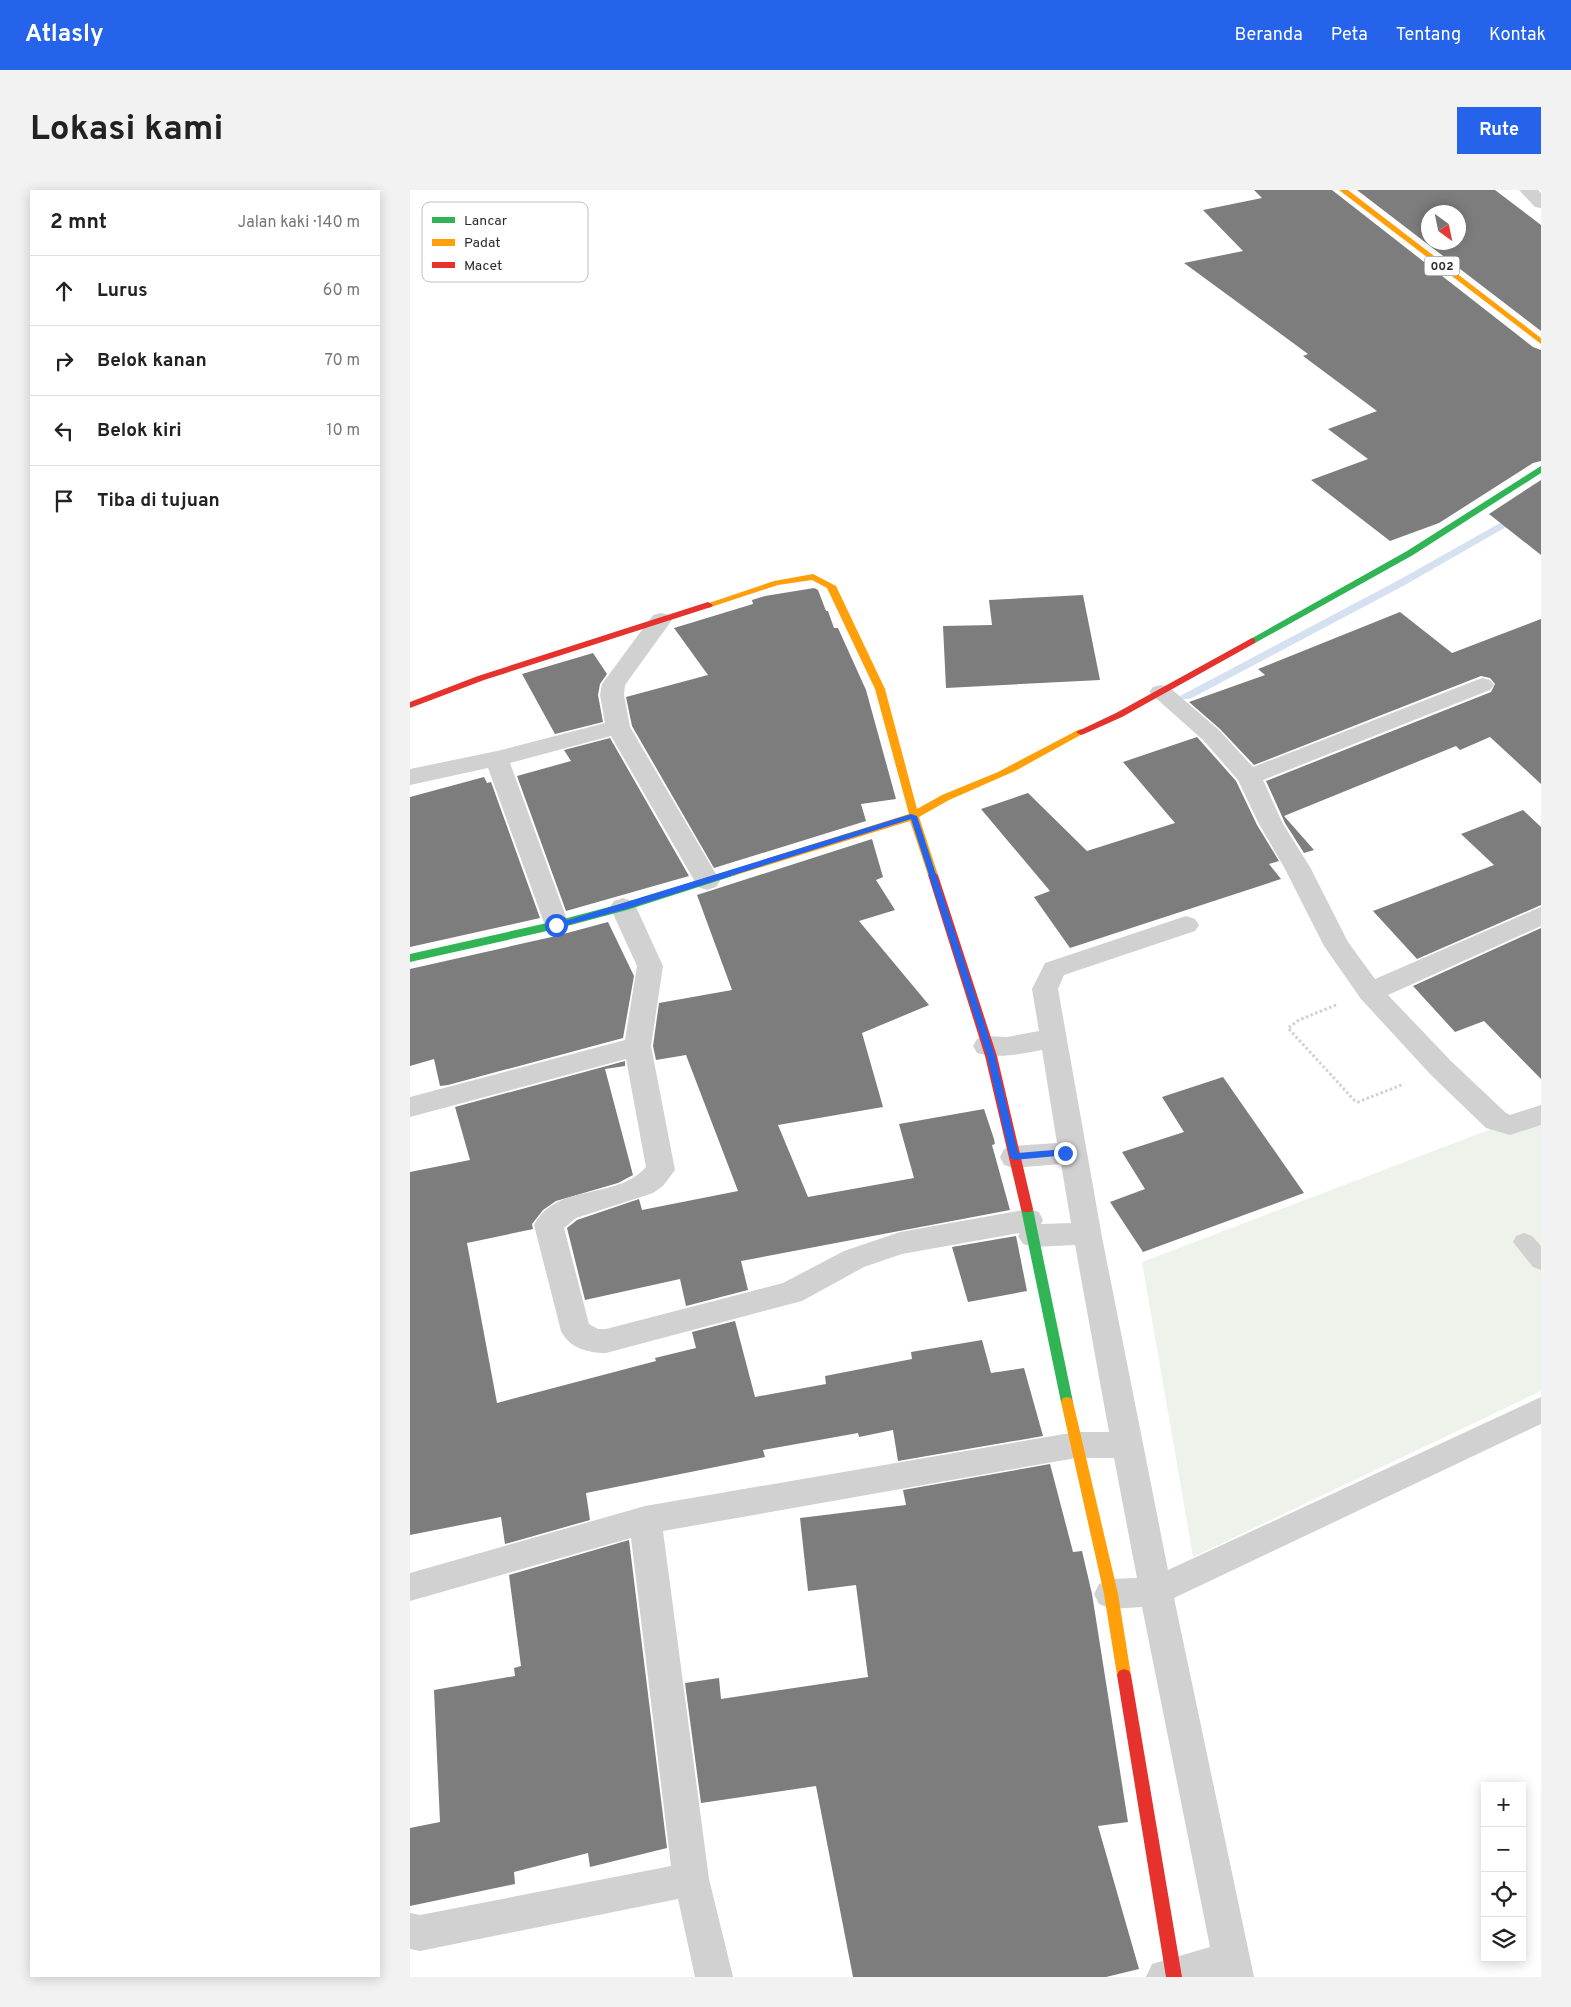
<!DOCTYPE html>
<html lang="id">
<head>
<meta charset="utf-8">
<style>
	body { margin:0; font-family:Overpass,sans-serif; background:#f2f2f2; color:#222 }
	.controls { position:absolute; right:15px; bottom:15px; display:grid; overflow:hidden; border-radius:0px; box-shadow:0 2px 12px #0003 }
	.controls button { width:45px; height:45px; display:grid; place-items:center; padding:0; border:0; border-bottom:1px solid #e0e0e0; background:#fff; color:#222; font:25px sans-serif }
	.compass { position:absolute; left:1011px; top:15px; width:45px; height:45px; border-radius:50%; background:#fff; box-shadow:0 2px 12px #0003; rotate:147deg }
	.stop { position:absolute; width:15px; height:15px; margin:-11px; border:4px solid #2563eb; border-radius:50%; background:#fff }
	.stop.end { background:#2563eb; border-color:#fff; box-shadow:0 1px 5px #0008 }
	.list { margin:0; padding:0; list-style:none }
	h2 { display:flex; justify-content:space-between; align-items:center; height:65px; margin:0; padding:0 20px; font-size:21px }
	h2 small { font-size:16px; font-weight:400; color:#767676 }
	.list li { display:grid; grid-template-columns:32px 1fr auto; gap:15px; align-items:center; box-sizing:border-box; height:70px; padding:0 20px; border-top:1px solid #e0e0e0 }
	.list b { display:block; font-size:19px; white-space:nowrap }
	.list em { font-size:16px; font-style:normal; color:#767676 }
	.icon { flex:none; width:28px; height:28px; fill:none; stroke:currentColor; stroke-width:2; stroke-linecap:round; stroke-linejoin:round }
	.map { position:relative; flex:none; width:1131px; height:1787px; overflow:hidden; border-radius:0px }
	header { display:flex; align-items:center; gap:30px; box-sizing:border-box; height:70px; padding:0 25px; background:#2563eb; color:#fff }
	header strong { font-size:24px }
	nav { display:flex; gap:28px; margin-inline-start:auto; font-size:18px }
	.intro { display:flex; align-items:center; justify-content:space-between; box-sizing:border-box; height:120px; padding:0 30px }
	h1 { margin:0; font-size:35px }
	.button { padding:12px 22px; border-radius:0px; background:#2563eb; color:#fff; font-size:18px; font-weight:700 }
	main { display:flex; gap:30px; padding:0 30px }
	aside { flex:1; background:#fff; border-radius:0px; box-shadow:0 2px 12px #0003 }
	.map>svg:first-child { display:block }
	.green { fill:#edf3ea }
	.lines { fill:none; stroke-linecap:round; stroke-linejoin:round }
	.stream { fill:#d5e1f1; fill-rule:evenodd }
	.building { fill:#7d7d7d; fill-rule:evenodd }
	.path { stroke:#d1d1d1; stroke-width:3; stroke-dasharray:2.5 2.5; stroke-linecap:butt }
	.lane { fill:#d1d1d1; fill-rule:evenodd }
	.street { fill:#d1d1d1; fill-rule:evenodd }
	.fast { fill:#30b455; fill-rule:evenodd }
	.slow { fill:#ff9f0a; fill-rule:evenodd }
	.jam { fill:#e5322d; fill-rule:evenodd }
	.route { fill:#2563eb }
	.labels { text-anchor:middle; stroke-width:5; stroke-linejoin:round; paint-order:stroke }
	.shield { fill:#fff; stroke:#6b6b6b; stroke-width:1 }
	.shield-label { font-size:12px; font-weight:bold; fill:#2c2c2c }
	.key { fill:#fff; stroke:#c0c0c0; stroke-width:1 }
	.key-label { font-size:14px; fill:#2c2c2c }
</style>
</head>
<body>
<header>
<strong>Atlasly</strong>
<nav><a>Beranda</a><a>Peta</a><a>Tentang</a><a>Kontak</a></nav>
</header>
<div class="intro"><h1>Lokasi kami</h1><a class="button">Rute</a></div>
<main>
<aside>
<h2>2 mnt<small>Jalan kaki · 140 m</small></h2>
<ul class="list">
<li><svg class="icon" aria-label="ahead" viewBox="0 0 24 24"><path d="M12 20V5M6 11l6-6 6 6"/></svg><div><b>Lurus</b></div><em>60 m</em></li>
<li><svg class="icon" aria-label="right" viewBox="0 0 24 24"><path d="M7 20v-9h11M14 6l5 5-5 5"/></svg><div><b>Belok kanan</b></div><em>70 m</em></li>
<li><svg class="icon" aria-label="left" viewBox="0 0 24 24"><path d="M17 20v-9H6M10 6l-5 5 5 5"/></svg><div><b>Belok kiri</b></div><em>10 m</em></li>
<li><svg class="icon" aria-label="arrive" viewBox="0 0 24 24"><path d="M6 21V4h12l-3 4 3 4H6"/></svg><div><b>Tiba di tujuan</b></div></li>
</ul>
</aside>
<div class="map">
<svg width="1131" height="1787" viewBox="0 0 1131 1787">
	<rect width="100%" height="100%" fill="#fff"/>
	<path class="green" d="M1131,920V1201L783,1367L732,1072Z"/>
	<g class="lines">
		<path class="stream" d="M1131,310V317L995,395L780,509H772L770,506L987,391Z"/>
	</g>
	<g class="building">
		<path d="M844,0H922L1123,157L1131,160V271L1123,273L1029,333L980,351L901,290L958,269L918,239L967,221L893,166L898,164L774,73L833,61L793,20L852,8Z"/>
		<path d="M947,0H1085L1131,35V141ZM1018,22H1048V52H1018Z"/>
		<path d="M1131,290V365L1079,324Z"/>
		<path d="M404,398L408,400L416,421H418L424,438H428L456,500L486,609L451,614L456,631L304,678L222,536L216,507L298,485L264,438L343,414L342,410L355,406Z"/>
		<path d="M673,405L690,490L536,498L533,436L582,435L579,410Z"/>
		<path d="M990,422L1042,463L1131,429V594L1080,547L1050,560L1046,556L874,626L904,660L894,663L875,633L856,591L1081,502L1085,494L1080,488L1071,486L844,575L810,539L779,512L855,485L848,479Z"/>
		<path d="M183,463L197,484L190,494L188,505L193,532L145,544L112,484Z"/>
		<path d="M787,547L826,591L847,635L869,671L859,674L871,689L660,758L624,707L640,701L571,619L618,603L677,661L765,633L713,572Z"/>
		<path d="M200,548L279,686L156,721L107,586L161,571L154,560Z"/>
		<path d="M74,587L77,593L81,592L130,728L0,757V607Z"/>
		<path d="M1113,620L1131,637V715L1007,769L963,721L1084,675L1051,644Z"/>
		<path d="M462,649L473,687L466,690L485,720L449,731L519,815L452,843L473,917L368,935L398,1007L504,988L489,934L574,919L584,949L585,954L582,955L600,1020L331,1071L338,1100L276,1116L270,1089L175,1110L157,1038L167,1030L229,1009L232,1020L328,1001L276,865L246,870L243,856L249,813L322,800L287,705Z"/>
		<path d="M198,732L224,786L213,848L38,895L30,896L24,869L0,876V779L146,746Z"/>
		<path d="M1131,738V889L1074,831L1045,842L1003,796Z"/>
		<path d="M215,871V876L195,879L223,985L208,993L146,1011L133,1020L122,1034L123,1039L57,1053L87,1213L246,1171L245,1168L286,1158L282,1142L325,1131L345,1207L416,1194L415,1186L502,1169L501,1162L572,1150L581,1183L614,1178L633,1246L488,1271L483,1240L449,1247L448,1243L353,1260L355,1267L176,1303L180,1330L95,1354L91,1327L0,1345V982L60,970L45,917Z"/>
		<path d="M813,887L894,1003L733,1062L700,1012L735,999L712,962L774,942L752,907Z"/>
		<path d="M606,1046L617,1101L558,1112L542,1057Z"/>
		<path d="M640,1274L663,1362L672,1361L682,1404L718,1632L688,1636L729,1779L696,1787H443L406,1596L291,1613L275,1493L309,1488L311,1509L458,1487L446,1395L398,1401L390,1328L496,1315L493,1300Z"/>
		<path d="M219,1350L257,1658L180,1677L178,1663L104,1682L105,1694L0,1716V1638L30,1632L24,1500L105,1486L104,1478L111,1476L99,1385Z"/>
	</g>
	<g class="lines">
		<path class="path" d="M926,815L889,830L878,838L945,911L948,912L994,894"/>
		<path class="lane" d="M1114,1043L1122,1046L1131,1056V1080L1123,1077L1103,1052L1106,1046Z"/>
		<g class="street">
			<path d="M1109,0H1128L1131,3V18L1125,17Z"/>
			<path d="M251,423L259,425L262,430L215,495L214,505L220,537L310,691L306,697L297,700L288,697L201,546L100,573L159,735L155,741L146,744L137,741L78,578L0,595V579L87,561L195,533L190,505L192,494L243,425Z"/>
			<path d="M1072,488L1080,490L1084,495L1080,500L853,590L873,634L900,677L938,752L965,789L1131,717V736L978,805L1041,871L1096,923L1100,925L1131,915V935L1100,945L1076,938L1021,885L951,809L914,756L874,677L849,634L828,590L793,550L739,502L743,497L751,495L759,497L809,540L843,577Z"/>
			<path d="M213,708L222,711L226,717L253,776L241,856L265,980L253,996L243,1003L166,1028L154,1038L179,1134L188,1139H196L373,1093L434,1061L490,1042L619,1019L629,1022L633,1030L631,1034L661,1033L651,974L604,978L594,975L590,967L594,959L604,956L647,953L632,860C610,864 589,869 567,863L563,856L567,849L577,846L597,847L629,841L622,799L635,773L776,726L785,729L789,735L785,741L654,785L648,799L692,1047L758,1380L1131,1207V1234L764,1408L844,1787H736L742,1774L800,1757L732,1417L701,1419L689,1414L684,1404L689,1394L701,1389L727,1388L704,1268H666L253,1341L299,1689L323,1787H285L268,1709L10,1761L0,1759V1723L10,1725L261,1676L221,1348L0,1411V1383L235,1316L666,1242H699L665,1055L623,1057L613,1054L608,1046L610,1043L492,1064L454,1077L392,1111L196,1163C178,1163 159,1158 151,1141L124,1035C147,992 206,1011 236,977L216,869L0,927V907L215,850L227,776L200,717L204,711Z"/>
		</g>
		<g class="fast">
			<path d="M1131,276V283L1003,365L845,453L842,454L837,451L997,361Z"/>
			<path d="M322,680L327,683L326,685L217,720L146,739L0,772V764L146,731L210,714Z"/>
			<path d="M617,1014L621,1016L623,1019L663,1212L661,1216L657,1217L653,1216L651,1212L611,1019L613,1016Z"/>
		</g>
		<g class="slow">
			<path d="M929,0H938L1131,148V154Z"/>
			<path d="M403,384L426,396L475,499L507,619L532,605L588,582L668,540L671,539L676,542L605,581L539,610L509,627L528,685L527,687L523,688L518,685L500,631L326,685L322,686L317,683L318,681L499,624L465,499L417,398L402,390L368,395L298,418L293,415L364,391Z"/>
			<path d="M657,1207L661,1208L663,1212L708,1404L721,1485L719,1489L714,1491L709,1489L707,1485L694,1404L651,1212L653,1208Z"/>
		</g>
		<g class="jam">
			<path d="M298,412L303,415L301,417L74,490L0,518V512L68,486Z"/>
			<path d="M842,448L845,449V453L712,527L674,544L671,545L666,542L706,523Z"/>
			<path d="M523,682L528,685L587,866L623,1019L621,1022H613L611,1019L575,866L518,685Z"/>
			<path d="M714,1479L719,1481L721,1485L772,1787H756L707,1485L709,1481Z"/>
		</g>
	</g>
	<path class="route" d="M501,624L507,626L585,866L608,963L655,959L659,963L658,965L604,970L600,967L577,866L501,629L216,719L146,738L142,735Z"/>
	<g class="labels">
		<rect class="shield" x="1014.5" y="66.5" width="35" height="19" rx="4"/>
		<g class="shield-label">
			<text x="1032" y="80">002</text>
		</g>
	</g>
	<rect x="12" y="12" width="166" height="80" rx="8" class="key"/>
	<rect x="22" y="27" width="23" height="6" fill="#30b455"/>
	<rect x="22" y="49" width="23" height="7" fill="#ff9f0a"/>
	<rect x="22" y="72" width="23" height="6" fill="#e5322d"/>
	<g class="key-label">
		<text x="54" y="35">Lancar</text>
		<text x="54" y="57">Padat</text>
		<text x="54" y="80">Macet</text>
	</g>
</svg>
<div class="controls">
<button>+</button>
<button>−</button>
<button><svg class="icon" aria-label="locate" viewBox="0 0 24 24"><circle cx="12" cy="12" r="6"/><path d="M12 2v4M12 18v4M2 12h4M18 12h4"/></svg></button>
<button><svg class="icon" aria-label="layers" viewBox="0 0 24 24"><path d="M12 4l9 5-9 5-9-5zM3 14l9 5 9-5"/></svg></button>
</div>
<svg class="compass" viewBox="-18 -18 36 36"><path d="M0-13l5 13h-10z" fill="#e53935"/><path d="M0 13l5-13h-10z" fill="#767676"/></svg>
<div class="stop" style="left:146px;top:735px"></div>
<div class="stop end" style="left:655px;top:963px"></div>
</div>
</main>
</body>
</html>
